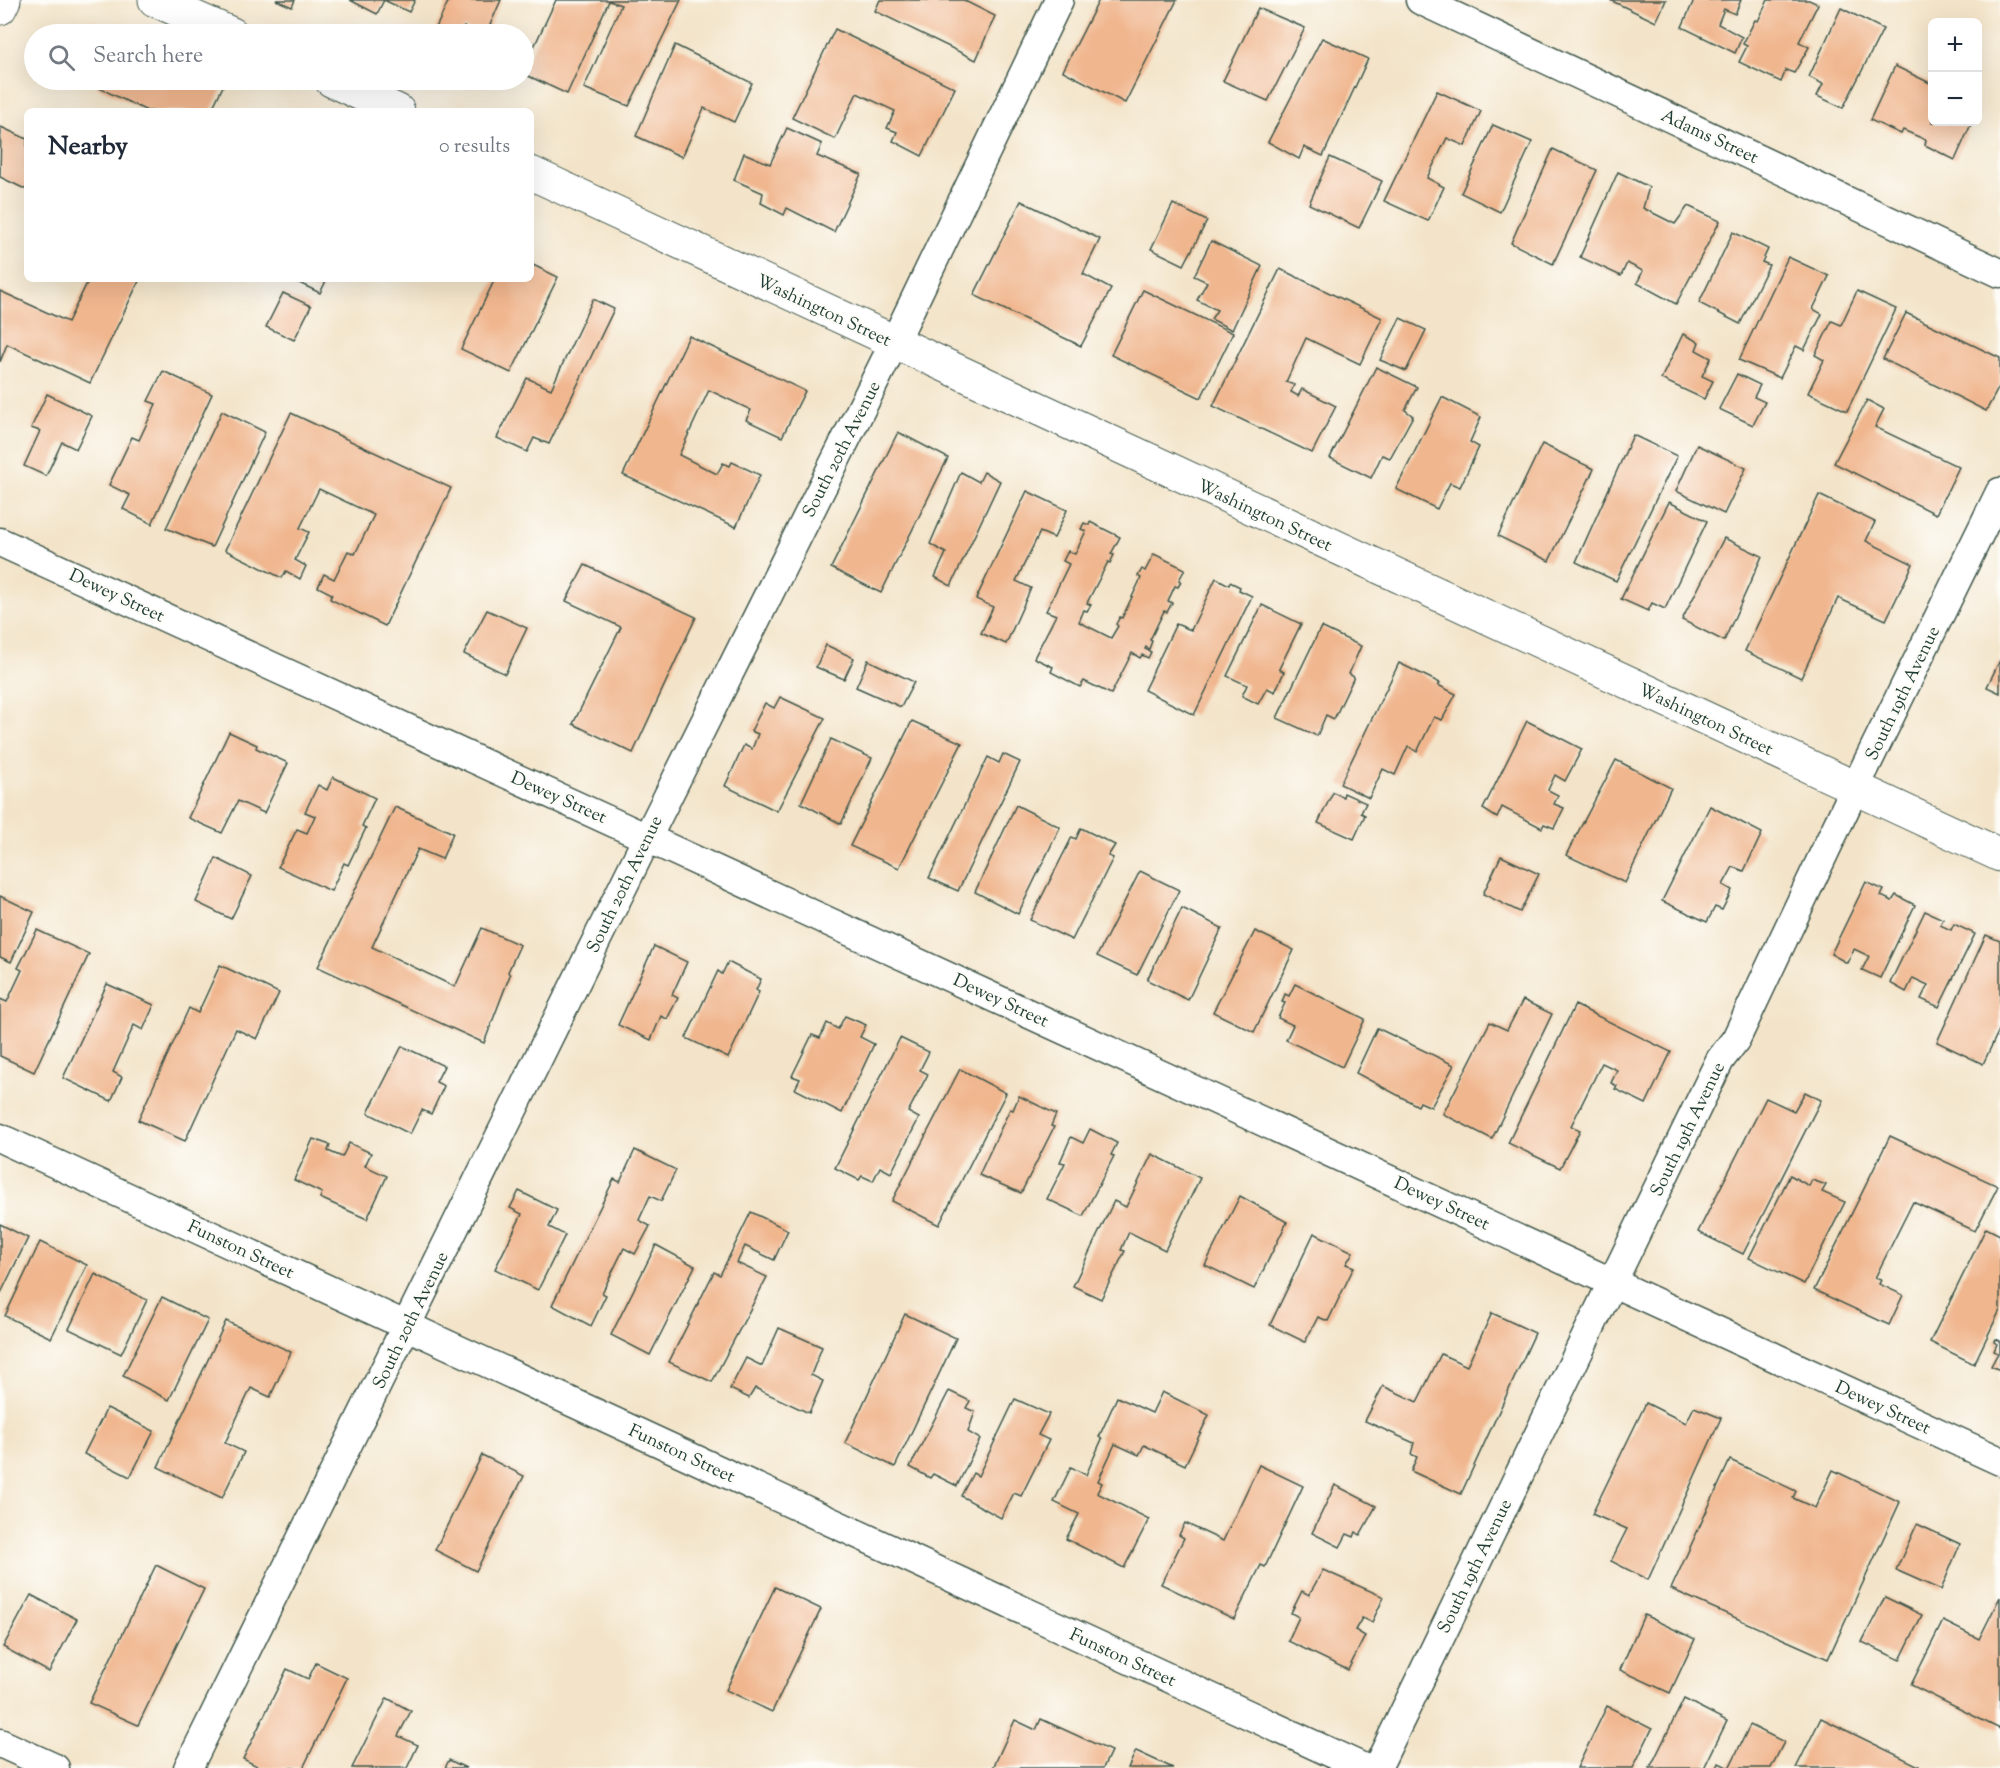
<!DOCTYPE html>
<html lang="en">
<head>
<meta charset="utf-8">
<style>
	body { margin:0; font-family:"Sorts Mill Goudy",serif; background:#f2f2f3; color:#1f2937 }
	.controls { position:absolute; right:18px; top:18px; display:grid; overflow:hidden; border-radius:9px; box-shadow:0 6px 24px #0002 }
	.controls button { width:54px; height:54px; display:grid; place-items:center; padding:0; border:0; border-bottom:2px solid #e0e1e3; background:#fff; color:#1f2937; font:30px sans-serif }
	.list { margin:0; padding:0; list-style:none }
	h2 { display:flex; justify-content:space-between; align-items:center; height:78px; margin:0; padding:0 24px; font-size:26px }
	h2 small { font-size:20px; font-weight:400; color:#747a83 }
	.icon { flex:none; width:33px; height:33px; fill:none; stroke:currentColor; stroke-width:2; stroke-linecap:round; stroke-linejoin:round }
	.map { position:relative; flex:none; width:2000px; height:1768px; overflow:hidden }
	.search { position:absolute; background:#fff; box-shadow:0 6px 24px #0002; left:24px; top:24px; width:510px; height:66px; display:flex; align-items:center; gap:15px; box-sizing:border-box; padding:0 21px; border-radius:33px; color:#747a83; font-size:22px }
	.panel { position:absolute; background:#fff; box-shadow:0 6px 24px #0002; left:24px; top:108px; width:510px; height:174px; border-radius:9px }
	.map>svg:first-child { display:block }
	.building { fill:#f0b68e }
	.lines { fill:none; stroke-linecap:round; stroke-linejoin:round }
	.minor-casing { stroke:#3f564a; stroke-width:31 }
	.tertiary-casing { stroke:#3f564a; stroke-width:35 }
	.primary-casing { stroke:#3f564a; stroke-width:35 }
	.minor { stroke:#fff; stroke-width:28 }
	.tertiary { stroke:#fff; stroke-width:33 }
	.primary { stroke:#fff; stroke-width:33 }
	.labels { text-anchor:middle; stroke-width:4.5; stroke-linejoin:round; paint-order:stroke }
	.street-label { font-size:18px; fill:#1f3d34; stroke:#fdfcf7 }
</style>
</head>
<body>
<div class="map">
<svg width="2000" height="1768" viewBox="0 0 2000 1768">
	<rect width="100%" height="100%" fill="#fdfcf7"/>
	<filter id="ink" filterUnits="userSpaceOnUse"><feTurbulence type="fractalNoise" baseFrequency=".0167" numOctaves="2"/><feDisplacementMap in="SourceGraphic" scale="12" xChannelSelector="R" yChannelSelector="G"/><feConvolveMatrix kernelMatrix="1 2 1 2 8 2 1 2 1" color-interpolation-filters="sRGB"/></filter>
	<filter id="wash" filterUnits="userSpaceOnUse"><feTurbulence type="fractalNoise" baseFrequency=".008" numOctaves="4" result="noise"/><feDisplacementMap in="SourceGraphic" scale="24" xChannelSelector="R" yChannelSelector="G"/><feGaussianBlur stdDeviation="1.35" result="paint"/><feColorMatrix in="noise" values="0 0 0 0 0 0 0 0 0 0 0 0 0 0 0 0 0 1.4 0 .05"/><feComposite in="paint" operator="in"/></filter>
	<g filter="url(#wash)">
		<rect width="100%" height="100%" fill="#f3e4c9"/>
		<g id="blocks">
			<g class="building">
				<path d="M276,0H295L292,7Z"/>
				<path d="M350,0H415L409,12L384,0L377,14Z"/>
				<path d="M449,0H501L486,34H480L464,27L459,34H443L435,30Z"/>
				<path d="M556,0H681L629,106L584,88L621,5L609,1L567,94L524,74V68Z"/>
				<path d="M880,0H963L995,16L976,60L875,11Z"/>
				<path d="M1099,0H1177L1125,103L1063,71Z"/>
				<path d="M1610,0H1666L1656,22Z"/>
				<path d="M1694,0H1741L1735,14L1724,9L1718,24L1742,37L1735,53L1682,27Z"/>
				<path d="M1768,0H1809L1818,4L1799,42L1809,47L1794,73L1786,70L1781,82L1739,62L1747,46L1743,44L1755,20L1758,21Z"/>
				<path d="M1258,8L1305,28L1268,101L1223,81Z"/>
				<path d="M1841,8L1883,29L1843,108L1817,96L1823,84L1809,77Z"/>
				<path d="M835,29L955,88L922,156L893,141L897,132L887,128L895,111L857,93L835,139L792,118Z"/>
				<path d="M1322,38L1368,59L1323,156L1304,147L1299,159L1268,142Z"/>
				<path d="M675,45L752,83L734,122L704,108L682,157L636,136Z"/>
				<path d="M1895,66L1932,84V122H1972L1955,160L1925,145L1926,140L1903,130L1901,134L1870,120Z"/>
				<path d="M100,80H226L211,111H147L97,87Z"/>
				<path d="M1437,91L1481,111L1465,146L1447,138L1427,178L1444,187L1428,221L1384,201Z"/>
				<path d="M1493,125L1532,142L1500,212L1461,193Z"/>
				<path d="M1,127L27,139V190L0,177Z"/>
				<path d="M787,128L822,144L817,156L861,174L834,232L787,208L784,215L761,203L763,193L734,180L744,153L770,164Z"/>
				<path d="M1553,149L1597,170L1553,264L1511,243Z"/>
				<path d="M1330,157L1382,181L1359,228L1309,204Z"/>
				<path d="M1618,172L1649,187L1643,208L1675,224L1688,206L1720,221L1676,304L1637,283L1643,271L1627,263L1621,276L1580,257Z"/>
				<path d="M1021,201L1100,239L1083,274L1111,289L1081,346L974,295Z"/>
				<path d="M1173,204L1207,221L1184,265L1151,249Z"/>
				<path d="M1733,232L1768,249L1762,262L1769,265L1740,324L1699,303Z"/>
				<path d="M1211,241L1262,266L1232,330L1211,319L1217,310L1197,300L1207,282L1194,276Z"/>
				<path d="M1788,257L1829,276L1813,309L1822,314L1804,350L1796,346L1780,378L1739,360Z"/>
				<path d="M531,264L558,277L511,373L461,349L495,279H531Z"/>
				<path d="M1280,269L1382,318L1360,364L1306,338L1286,382L1294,385L1291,392L1298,396L1302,389L1336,406L1312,453L1213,406Z"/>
				<path d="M89,279H140L90,383L7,344L0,362V291L68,322Z"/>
				<path d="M291,279H327L320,293Z"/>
				<path d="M1143,290L1233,333L1201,398L1111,355Z"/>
				<path d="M1857,291L1896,309L1847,411L1808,393L1824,360L1815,355L1832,321L1841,325Z"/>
				<path d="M283,293L311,306L294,340L266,327Z"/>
				<path d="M593,299L614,309L549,444L534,438L527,452L497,438L527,378L551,389Z"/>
				<path d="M1906,313L2000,358V385L1986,411L1883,359Z"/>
				<path d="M1400,318L1426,330L1406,371L1380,360Z"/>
				<path d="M1683,334L1699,342L1696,350L1711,358L1702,376L1713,381L1704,399L1661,379Z"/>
				<path d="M689,336L805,391L782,437L746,420L751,410L709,390L679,455L717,474L723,463L730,466L732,462L760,475L736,527L623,475Z"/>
				<path d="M1376,367L1417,387L1405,410L1413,416L1390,458L1382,455L1371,478L1330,458Z"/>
				<path d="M163,371L212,394L152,524L123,509L130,495L109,485L132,437L139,440L156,404L148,401Z"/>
				<path d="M1737,374L1760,385L1754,397L1765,402L1753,425L1719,409Z"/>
				<path d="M47,394L92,416L76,449L62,442L46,476L24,466L40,431L31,428Z"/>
				<path d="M1442,397L1481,417L1470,442L1479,447L1460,487L1450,483L1437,509L1396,489Z"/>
				<path d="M1867,400L1884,409L1875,427L1959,467L1936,514L1834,463Z"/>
				<path d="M222,411L265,432L212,547L166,528Z"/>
				<path d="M291,413L451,488L385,626L330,599L332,594L318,587L324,574L334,579L348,551L355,554L374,515L319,489L300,528L309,532L295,560L306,566L300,579L286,571L282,578L225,550Z"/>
				<path d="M898,432L948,458L881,593L831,568Z"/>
				<path d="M1633,435L1677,456L1616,581L1576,562Z"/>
				<path d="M1542,444L1594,469L1549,561L1498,536Z"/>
				<path d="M1697,445L1746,468L1724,514L1676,491Z"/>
				<path d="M961,472L979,482L984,472L1000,481L951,586L935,577L946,553L930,544Z"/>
				<path d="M1027,491L1067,510L1054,538L1040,532L1016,581L1031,588L1006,644L981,633L993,607L976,599Z"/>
				<path d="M1819,495L1875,522L1866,541L1913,564L1886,620L1838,598L1801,678L1745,651Z"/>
				<path d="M1669,502L1707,521L1665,609L1652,603L1648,611L1621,599Z"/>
				<path d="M1090,522L1120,537L1111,554L1114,555L1110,563L1108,562L1087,603L1091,605L1087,611L1084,610L1079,622L1111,638L1118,626L1116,624L1120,617L1122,618L1141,578L1138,576L1142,569L1145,571L1154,554L1185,569L1179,580L1181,582L1178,587L1175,586L1168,601L1172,603L1167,612L1164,611L1150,640L1152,641L1149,649L1146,647L1145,649L1151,652L1148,658L1142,655L1140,658L1132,653L1111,694L1084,681L1080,687L1051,672L1053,667L1034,658L1056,615L1046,611L1069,564L1063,561L1068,551L1075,554L1086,531L1081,529L1084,523L1089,525Z"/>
				<path d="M1724,538L1762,556L1724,641L1682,620Z"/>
				<path d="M585,565L696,617L633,753L573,724L621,627L566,601Z"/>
				<path d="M1216,578L1229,585L1230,582L1240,587L1239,590L1252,596L1194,715L1144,690L1176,624L1191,630Z"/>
				<path d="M1262,605L1301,624L1279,669L1284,672L1275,692L1267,688L1258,704L1242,696L1247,685L1227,676Z"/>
				<path d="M487,610L527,628L505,674L464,654Z"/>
				<path d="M1321,627L1361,646L1349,674L1354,677L1334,719L1326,715L1317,736L1277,718Z"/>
				<path d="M826,645L854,658L844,679L816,667Z"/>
				<path d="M868,660L914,682L901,707L856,687Z"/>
				<path d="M2000,660V693L1987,687Z"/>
				<path d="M1399,663L1440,683L1438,685L1456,694L1442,720L1434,717L1417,752L1408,746L1395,775L1383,769L1369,798L1340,784Z"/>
				<path d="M780,697L825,718L777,811L725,786L744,745L752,749L758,734L751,731L765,703L774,708Z"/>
				<path d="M912,721L962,743L899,868L850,846Z"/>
				<path d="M1527,721L1582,749L1565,781L1555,775L1548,790L1558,795L1554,804L1564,808L1554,828L1544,824L1542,828L1502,807L1497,818L1483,809Z"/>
				<path d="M229,732L257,745L256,748L288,763L264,813L238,801L222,833L188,818Z"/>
				<path d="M831,739L872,758L841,824L801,803Z"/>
				<path d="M1003,754L1020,762L958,891L929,878L988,757L999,763Z"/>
				<path d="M1616,760L1671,788L1625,883L1566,855Z"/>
				<path d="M333,777L375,798L362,826L366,828L348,865L344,863L331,891L278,867L297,829L307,833L315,816L305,812L318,785L327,790Z"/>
				<path d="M1333,792L1343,797L1344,793L1366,803L1361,813L1365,815L1354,839L1318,823Z"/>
				<path d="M1016,805L1060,827L1018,914L975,892Z"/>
				<path d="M1710,806L1762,833L1744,871L1733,867L1723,885L1732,890L1722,910L1715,907L1707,922L1662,901Z"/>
				<path d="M395,807L453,833L442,859L418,849L372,947L455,987L482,928L520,945L508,972L510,975L484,1043L318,967Z"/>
				<path d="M1081,828L1115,845L1108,856L1113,858L1072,940L1030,920L1072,837L1076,839Z"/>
				<path d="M1501,856L1539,874L1520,912L1483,894Z"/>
				<path d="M216,858L252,876L231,919L196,902Z"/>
				<path d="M1140,871L1179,890L1137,975L1097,956Z"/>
				<path d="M1866,882L1884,890L1881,896L1892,901L1896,895L1915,905L1880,978L1862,970L1869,956L1854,949L1847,963L1831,954Z"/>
				<path d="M0,896L34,912L11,962L0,957Z"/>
				<path d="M1182,908L1222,928L1188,1000L1147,980Z"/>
				<path d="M1925,911L1943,919L1940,925L1951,930L1954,924L1975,934L1939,1007L1921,999L1928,985L1913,978L1906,992L1890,983Z"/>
				<path d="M37,930L89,954L34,1072L0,1056V999L7,1002L22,970L18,968Z"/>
				<path d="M1255,931L1294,950L1254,1032L1213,1012Z"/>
				<path d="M1986,935L2000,941V1028L1983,1064L1937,1042Z"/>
				<path d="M654,946L687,962L672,995L678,998L667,1019L661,1016L651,1040L618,1025Z"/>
				<path d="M728,962L761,979L756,990L759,992L728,1058L686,1038L718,971L722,974Z"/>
				<path d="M220,965L279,993L257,1039L236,1029L185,1141L138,1120L189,1008L198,1013Z"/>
				<path d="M107,984L154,1005L143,1030L134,1025L113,1072L122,1077L111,1101L63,1078Z"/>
				<path d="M1295,984L1365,1019L1342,1067L1286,1040L1293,1025L1278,1018L1285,1003L1282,1002L1285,994L1289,996Z"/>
				<path d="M1523,1000L1552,1014L1492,1139L1443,1114L1490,1022L1507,1030Z"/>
				<path d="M1575,1005L1671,1052L1646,1104L1615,1089L1617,1086L1611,1083L1617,1070L1602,1063L1571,1126L1580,1130L1560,1168L1508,1143Z"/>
				<path d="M845,1016L866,1025L860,1037L874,1044L842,1113L795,1089L800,1079L792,1076L812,1035L820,1038L827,1023L838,1029Z"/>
				<path d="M1377,1028L1454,1065L1431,1107L1420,1102L1418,1106L1356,1073Z"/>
				<path d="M900,1038L929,1052L920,1070L928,1074L908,1112L919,1118L891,1173L880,1167L873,1181L862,1176L859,1180L835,1168Z"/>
				<path d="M402,1046L444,1066L436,1082L444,1086L431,1114L422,1110L410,1134L368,1113Z"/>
				<path d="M960,1069L1006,1093L939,1225L892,1201Z"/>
				<path d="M1805,1092L1821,1100L1743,1254L1698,1232L1766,1098L1794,1111Z"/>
				<path d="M1019,1096L1056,1114L1051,1126L1054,1127L1021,1193L979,1175L1010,1109L1013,1110Z"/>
				<path d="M1090,1129L1117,1143L1111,1155L1114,1156L1083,1216L1047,1199L1065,1163L1060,1162L1071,1137L1083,1143Z"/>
				<path d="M1890,1136L1998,1186L1975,1231L1913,1202L1875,1278L1881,1280L1879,1284L1903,1295L1889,1325L1814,1290Z"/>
				<path d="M313,1139L330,1145L328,1151L342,1157L349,1143L371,1153L365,1166L387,1176L367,1219L320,1198L322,1193L294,1180Z"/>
				<path d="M635,1150L676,1170L661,1201L650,1196L639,1220L650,1226L635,1254L624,1248L602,1293L606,1295L591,1326L552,1305L614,1179L620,1182Z"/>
				<path d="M1152,1154L1200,1178L1165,1250L1129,1232L1121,1250L1125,1251L1101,1299L1073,1286L1114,1201L1126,1207Z"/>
				<path d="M1790,1175L1809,1186L1812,1180L1826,1185L1822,1192L1845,1202L1804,1284L1749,1258Z"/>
				<path d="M519,1191L557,1210L549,1227L565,1235L538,1290L495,1269L522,1214L510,1208Z"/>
				<path d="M1240,1196L1287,1222L1254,1289L1205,1265Z"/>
				<path d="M751,1212L788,1230L774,1260L745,1246L737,1263L767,1277L712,1382L669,1362L714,1272L720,1275Z"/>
				<path d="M0,1224L28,1238L0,1295Z"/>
				<path d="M1986,1228L2000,1235V1310L1974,1364L1930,1342Z"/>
				<path d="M1314,1233L1353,1252L1346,1264L1354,1267L1328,1321L1318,1317L1305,1342L1270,1325Z"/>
				<path d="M40,1242L87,1265L51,1338L5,1316Z"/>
				<path d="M656,1245L695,1266L650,1355L611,1335Z"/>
				<path d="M95,1274L147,1300L121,1354L69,1329Z"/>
				<path d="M162,1297L208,1320L169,1400L123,1376Z"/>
				<path d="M1492,1313L1535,1333L1461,1494L1411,1471L1417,1457L1411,1454L1414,1443L1365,1421L1383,1386L1417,1402L1441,1354L1467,1366Z"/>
				<path d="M905,1314L956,1338L895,1467L845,1443Z"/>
				<path d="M226,1321L291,1352L270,1397L251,1388L225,1443L244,1452L222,1498L158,1467Z"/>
				<path d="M779,1328L822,1347L811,1375L823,1381L809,1413L755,1388L749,1398L730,1389L746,1358L762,1366Z"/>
				<path d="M1996,1339L2000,1341V1370L1991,1366L1998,1353L1994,1351L1997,1344L1994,1342Z"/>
				<path d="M949,1391L970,1401L966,1408L975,1412L968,1432L980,1439L957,1486L933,1474L930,1478L910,1467Z"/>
				<path d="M1162,1392L1209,1415L1185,1465L1144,1445L1139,1455L1115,1444L1098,1481L1102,1483L1097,1493L1149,1519L1124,1568L1066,1539L1079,1514L1054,1502L1071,1467L1086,1475L1102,1439L1099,1437L1117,1397L1152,1413Z"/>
				<path d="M1015,1399L1049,1414L1038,1435L1049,1440L1021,1496L1014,1493L1001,1518L961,1496L973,1473L978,1476Z"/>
				<path d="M1646,1403L1686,1423L1694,1407L1721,1418L1648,1580L1611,1561L1627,1529L1592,1514Z"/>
				<path d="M107,1408L154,1431L130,1477L84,1454Z"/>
				<path d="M482,1455L524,1476L476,1571L435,1550Z"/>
				<path d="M1730,1460L1796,1491L1793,1498L1815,1508L1833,1470L1900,1502L1828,1659L1671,1589Z"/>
				<path d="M1259,1465L1303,1486L1265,1567L1261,1565L1234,1619L1161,1584L1184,1538L1179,1535L1185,1523L1223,1541Z"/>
				<path d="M1335,1485L1376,1506L1360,1535L1356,1532L1354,1537L1347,1534L1340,1547L1312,1533Z"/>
				<path d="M1917,1524L1960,1544L1941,1590L1896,1570Z"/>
				<path d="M156,1565L204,1589L138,1725L89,1703Z"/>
				<path d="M1323,1570L1384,1597L1372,1622L1362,1618L1355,1630L1365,1636L1348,1670L1288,1641L1299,1617L1291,1613L1302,1591L1309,1595Z"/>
				<path d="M775,1587L821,1609L772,1712L726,1690Z"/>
				<path d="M31,1595L77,1619L49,1672L3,1647Z"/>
				<path d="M1885,1597L1922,1615L1900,1660L1862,1642Z"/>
				<path d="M2000,1597V1729L1911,1685L1943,1621L1979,1639Z"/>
				<path d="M1644,1615L1695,1639L1670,1693L1620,1670Z"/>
				<path d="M316,1663L347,1678L303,1768H261L243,1759L287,1669L308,1679Z"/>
				<path d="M387,1698L411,1711L398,1736L418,1745L407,1768H352Z"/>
				<path d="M1684,1699L1727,1721L1704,1768H1650Z"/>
				<path d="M1607,1706L1652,1729L1633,1768H1577Z"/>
				<path d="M1821,1718L1919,1766L1918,1768H1796Z"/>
				<path d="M1041,1719L1111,1751L1103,1768H993L1015,1720L1036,1730Z"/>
				<path d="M1750,1725L1784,1742L1771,1768H1717L1719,1763L1729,1768Z"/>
				<path d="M1136,1751L1173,1768H1128Z"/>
				<path d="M449,1760L466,1768H445Z"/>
			</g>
		</g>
	</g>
	<g filter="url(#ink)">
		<use href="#blocks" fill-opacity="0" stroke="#3f564a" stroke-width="1.5"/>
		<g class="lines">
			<defs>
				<g id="minor">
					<path d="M1420,0L2000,273"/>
					<path d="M0,542L647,838L2000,1461"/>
					<path d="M0,1138L1364,1768"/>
					<path d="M0,1743L55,1768"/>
					<path d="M188,1768L647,838L894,343L1059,0"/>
					<path d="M1377,1768L1720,1060L1736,1039L1855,788L2000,492"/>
				</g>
				<g id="tertiary">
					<path d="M155,0L232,34"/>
					<path d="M331,80L398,111"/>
					<path d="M531,173L2000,855"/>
				</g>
				<path id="primary" d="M0,8L4,0"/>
			</defs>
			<use href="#minor" class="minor-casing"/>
			<use href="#tertiary" class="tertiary-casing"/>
			<use href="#primary" class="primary-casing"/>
			<use href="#minor" class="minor"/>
			<use href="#tertiary" class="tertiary"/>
			<use href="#primary" class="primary"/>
		</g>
	</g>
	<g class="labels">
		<g class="street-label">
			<text transform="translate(1710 136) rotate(25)" y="6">Adams Street</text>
			<text transform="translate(824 310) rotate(25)" y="6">Washington Street</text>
			<text transform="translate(841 449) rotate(-63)" y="6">South 20th Avenue</text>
			<text transform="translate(1265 515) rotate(25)" y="6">Washington Street</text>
			<text transform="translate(117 595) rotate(25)" y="6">Dewey Street</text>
			<text transform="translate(1902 693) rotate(-64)" y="6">South 19th Avenue</text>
			<text transform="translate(1706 719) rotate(25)" y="6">Washington Street</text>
			<text transform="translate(559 797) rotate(24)" y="6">Dewey Street</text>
			<text transform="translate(624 884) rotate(-64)" y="6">South 20th Avenue</text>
			<text transform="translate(1001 1000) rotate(25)" y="6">Dewey Street</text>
			<text transform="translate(1687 1129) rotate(-64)" y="6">South 19th Avenue</text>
			<text transform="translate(1442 1203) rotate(25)" y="6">Dewey Street</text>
			<text transform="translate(241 1249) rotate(25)" y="6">Funston Street</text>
			<text transform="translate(410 1320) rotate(-64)" y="6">South 20th Avenue</text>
			<text transform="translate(1883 1407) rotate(25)" y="6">Dewey Street</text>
			<text transform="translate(682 1453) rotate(25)" y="6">Funston Street</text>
			<text transform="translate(1474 1566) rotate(-64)" y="6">South 19th Avenue</text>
			<text transform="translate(1123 1657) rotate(25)" y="6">Funston Street</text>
		</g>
	</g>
</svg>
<div class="controls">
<button>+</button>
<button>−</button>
</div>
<div class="search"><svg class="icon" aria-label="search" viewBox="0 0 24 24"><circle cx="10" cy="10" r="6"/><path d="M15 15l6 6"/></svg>Search here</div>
<section class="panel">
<h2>Nearby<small>0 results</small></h2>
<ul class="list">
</ul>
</section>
</div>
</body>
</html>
